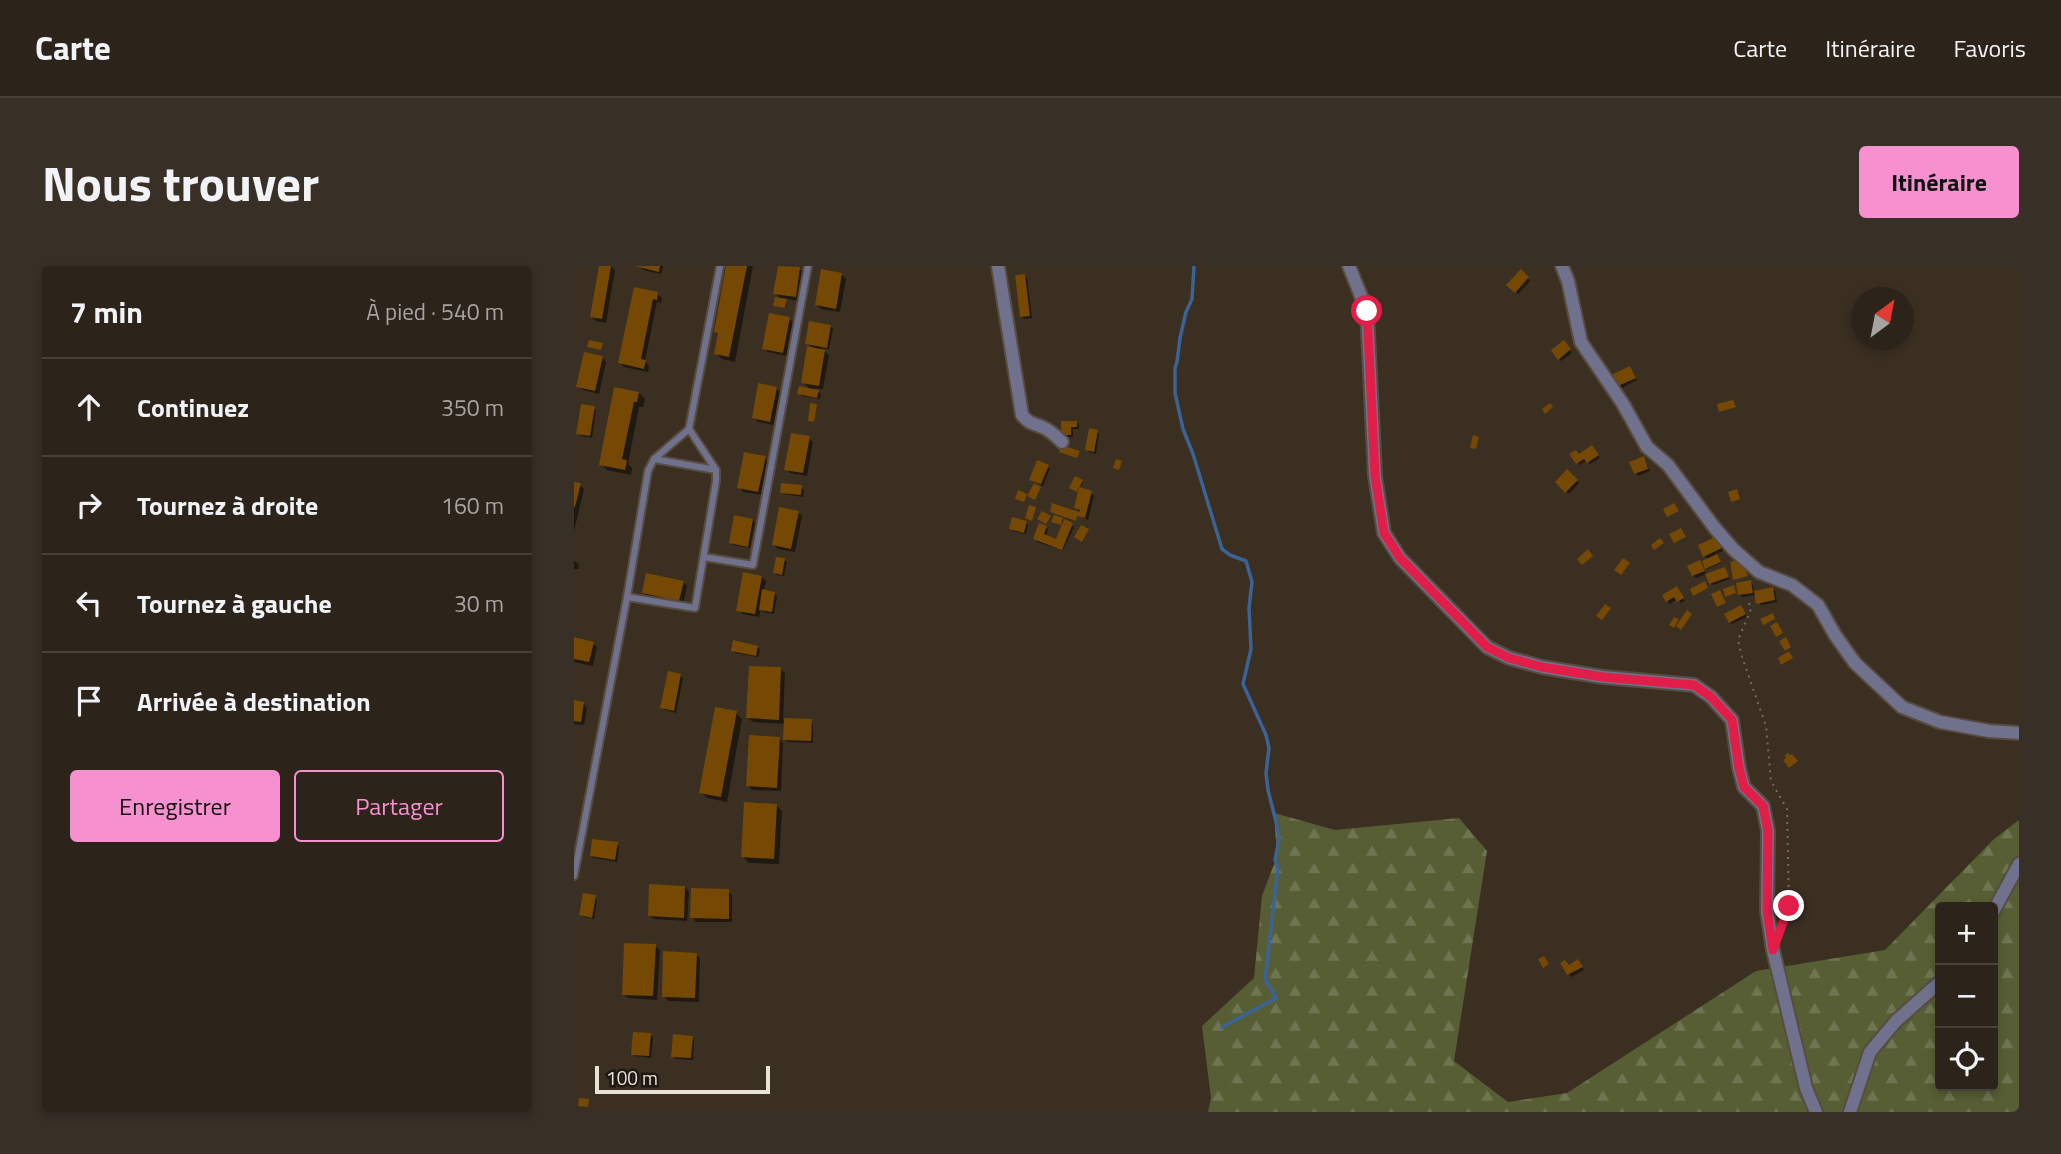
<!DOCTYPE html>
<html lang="fr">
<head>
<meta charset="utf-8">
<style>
	body { margin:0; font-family:"Titillium Web",sans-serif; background:#382f27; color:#f1f3f6 }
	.controls { position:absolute; right:21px; bottom:21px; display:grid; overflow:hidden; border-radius:7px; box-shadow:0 4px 10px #0003 }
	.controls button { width:63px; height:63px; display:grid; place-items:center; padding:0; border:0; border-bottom:2px solid #484039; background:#2c231a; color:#f1f3f6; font:35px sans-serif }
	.compass { position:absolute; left:1277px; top:21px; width:63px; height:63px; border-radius:50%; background:#2c231a; box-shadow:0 4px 10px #0003; rotate:32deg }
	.scale { position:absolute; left:21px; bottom:18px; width:175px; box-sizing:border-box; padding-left:7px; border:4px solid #e9e2d9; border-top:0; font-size:19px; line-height:24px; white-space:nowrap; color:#e9e2d9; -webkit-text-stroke:5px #1e1812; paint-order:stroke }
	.stop { position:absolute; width:21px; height:21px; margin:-16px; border:5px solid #e11d48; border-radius:50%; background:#fff }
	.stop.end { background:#e11d48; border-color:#fff; box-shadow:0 2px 7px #0008 }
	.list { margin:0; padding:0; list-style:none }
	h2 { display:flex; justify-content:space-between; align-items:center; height:91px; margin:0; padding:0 28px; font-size:30px }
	h2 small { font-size:23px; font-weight:400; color:#a6a4a2 }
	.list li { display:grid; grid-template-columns:46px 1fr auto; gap:21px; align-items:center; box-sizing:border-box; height:98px; padding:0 28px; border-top:2px solid #484039 }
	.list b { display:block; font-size:26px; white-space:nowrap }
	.list em { font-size:23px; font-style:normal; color:#a6a4a2 }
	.actions { display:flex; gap:14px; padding:21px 28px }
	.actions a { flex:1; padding:16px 0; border:2px solid #f690cf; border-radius:7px; text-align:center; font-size:24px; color:#f690cf }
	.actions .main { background:#f690cf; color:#111 }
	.icon { flex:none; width:38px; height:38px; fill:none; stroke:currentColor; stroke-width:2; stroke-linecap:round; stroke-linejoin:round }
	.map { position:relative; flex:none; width:1445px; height:846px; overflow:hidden; border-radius:7px }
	header { display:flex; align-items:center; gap:42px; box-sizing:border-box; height:98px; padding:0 35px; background:#2c231a; border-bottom:2px solid #484039 }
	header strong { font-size:33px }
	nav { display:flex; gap:38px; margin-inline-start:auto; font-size:24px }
	.intro { display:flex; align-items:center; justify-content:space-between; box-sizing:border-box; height:168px; padding:0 42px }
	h1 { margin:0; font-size:49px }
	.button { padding:18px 32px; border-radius:7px; background:#f690cf; color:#111; font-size:24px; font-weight:700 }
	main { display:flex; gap:42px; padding:0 42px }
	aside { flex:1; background:#2c231a; border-radius:7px; box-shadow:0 4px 10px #0003 }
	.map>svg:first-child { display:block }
	.forest { fill:url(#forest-firs); fill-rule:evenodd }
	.shadow { fill:#0007 }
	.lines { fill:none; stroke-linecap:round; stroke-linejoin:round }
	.stream { stroke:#3a6397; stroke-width:3.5 }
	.building { fill:#754903 }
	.service-casing { stroke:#574c3f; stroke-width:10 }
	.minor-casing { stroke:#574c3f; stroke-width:16 }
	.path { stroke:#776c61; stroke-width:2; stroke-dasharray:2 5; stroke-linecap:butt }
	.service { stroke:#70728d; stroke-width:6 }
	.minor { stroke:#70728d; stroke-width:12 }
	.route { stroke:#e11d48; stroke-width:9 }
</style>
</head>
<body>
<header>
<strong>Carte</strong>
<nav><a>Carte</a><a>Itinéraire</a><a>Favoris</a></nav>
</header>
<div class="intro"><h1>Nous trouver</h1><a class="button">Itinéraire</a></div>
<main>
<aside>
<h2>7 min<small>À pied · 540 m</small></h2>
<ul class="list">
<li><svg class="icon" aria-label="ahead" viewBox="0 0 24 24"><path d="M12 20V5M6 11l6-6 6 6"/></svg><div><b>Continuez</b></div><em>350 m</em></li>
<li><svg class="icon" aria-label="right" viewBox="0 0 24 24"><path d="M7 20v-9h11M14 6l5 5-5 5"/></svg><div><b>Tournez à droite</b></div><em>160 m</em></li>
<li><svg class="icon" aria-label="left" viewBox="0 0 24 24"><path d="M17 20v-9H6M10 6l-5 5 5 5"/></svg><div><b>Tournez à gauche</b></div><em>30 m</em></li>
<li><svg class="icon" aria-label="arrive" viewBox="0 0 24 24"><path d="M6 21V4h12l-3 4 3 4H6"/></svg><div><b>Arrivée à destination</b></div></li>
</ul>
<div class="actions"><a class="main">Enregistrer</a><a>Partager</a></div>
</aside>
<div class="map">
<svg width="1445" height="846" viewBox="0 0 1445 846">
	<defs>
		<pattern id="forest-firs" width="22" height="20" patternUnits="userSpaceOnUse" patternTransform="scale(1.75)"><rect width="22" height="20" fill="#575e34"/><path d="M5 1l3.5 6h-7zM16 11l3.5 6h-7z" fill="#6f7551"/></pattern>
	</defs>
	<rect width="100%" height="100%" fill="#3b2f22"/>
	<path class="forest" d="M700,547L761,564L885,552L913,585L880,795L934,836L993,827L1182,705L1311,684L1420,573L1445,554V846H634L637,832L628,760L680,712L688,630L703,590ZM1366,641H1419V820H1366Z"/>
	<g class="shadow">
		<path d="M27,0H37L41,4L32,57L22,55L18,51Z"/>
		<path d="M67,0H89L87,8L69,4Z"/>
		<path d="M154,0H179L161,96L148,93L142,87L145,69L141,65Z"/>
		<path d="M205,0L225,3L230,7L225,35L209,32L213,36L212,42L201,40L208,34L201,27Z"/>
		<path d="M947,6L956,15L944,28L935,19Z"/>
		<path d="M268,9L272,13L266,46L247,43L243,39Z"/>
		<path d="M451,10L453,12L458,52L450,53L447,50Z"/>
		<path d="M62,23L83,28L88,32L87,37L83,36L71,95L75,100L74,106L50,101L46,97Z"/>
		<path d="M216,53L220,57L213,90L194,86L190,82Z"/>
		<path d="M257,61L259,63L255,83L247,82L255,89L249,123L240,122L247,128L246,133L228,130L225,127L237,124L229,116L239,83L233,77Z"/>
		<path d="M993,79L998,87L987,95L985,92Z"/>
		<path d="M28,91L32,96L25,128L9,124L4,120Z"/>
		<path d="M1058,104L1063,114L1048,122L1046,119Z"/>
		<path d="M202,122L206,126L200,159L184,156L180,151Z"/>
		<path d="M65,127L71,133L69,141H65L54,198L58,202L57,209L33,204L27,198Z"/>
		<path d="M20,142L22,144L18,172L7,170L4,167Z"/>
		<path d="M489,156L503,157L505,159V163H499V171H491L488,169Z"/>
		<path d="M523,165L525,168L522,188L515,186L513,184Z"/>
		<path d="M235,172L239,176L233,210L216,207L212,203Z"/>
		<path d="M1020,184L1026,192L1016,198L1012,195L1006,199L998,189L1005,190Z"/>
		<path d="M191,192L195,196L188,229L169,226L165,221Z"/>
		<path d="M1069,192L1076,205L1064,210L1062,207Z"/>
		<path d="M474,201L476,203L469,220L457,213Z"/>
		<path d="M993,205L1005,217L995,228L983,216Z"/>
		<path d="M502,212L509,216L505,223L520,229L514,254L504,248L502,255L482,247L481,244L480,246L478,245L479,240L509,249L502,242L506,226L497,221Z"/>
		<path d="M0,217L6,219L10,223L0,265Z"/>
		<path d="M227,221L230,224L229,231L210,228L208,226Z"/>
		<path d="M224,246L228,250L221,286L204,283L199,278Z"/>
		<path d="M488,253L500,261L489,284L463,276L461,273L472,261L474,264L472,270L483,276L490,259L480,256Z"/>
		<path d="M178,254L181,257L176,282L160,279L157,277Z"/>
		<path d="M452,256L454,259L452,268L439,265L437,262Z"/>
		<path d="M1145,275L1149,285L1141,288L1147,297L1133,303L1130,296L1135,294L1131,290Z"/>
		<path d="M210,294L213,296L210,310L203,309L201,306Z"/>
		<path d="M0,295L5,298L4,303H0Z"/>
		<path d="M1128,299L1132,308L1122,312L1119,309Z"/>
		<path d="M1150,303L1156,313L1139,319L1137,317Z"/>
		<path d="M188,311L192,315L190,325L200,327L203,330L200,348L189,346L187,343L185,351L169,348L164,344Z"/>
		<path d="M109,316L113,320L109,338L74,331L70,327Z"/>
		<path d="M1176,316L1179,319L1180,326L1198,323L1201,325L1203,336L1187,339L1182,329L1168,331L1166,328Z"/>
		<path d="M1105,325L1111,335L1107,337L1103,333L1096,338L1093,335Z"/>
		<path d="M1169,343L1173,351L1158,358L1156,356Z"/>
		<path d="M0,373L19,377L23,381L19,400L0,396Z"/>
		<path d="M184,381L186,384L184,391L161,387L159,384Z"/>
		<path d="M206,403L211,407L209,454L237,455L239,458V477L214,476L211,474V458L179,456L174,452Z"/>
		<path d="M106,410L109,412L102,447L91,444L88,442Z"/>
		<path d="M0,436L9,437L13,442L10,459L0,458Z"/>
		<path d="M162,447L168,453L153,536L133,532L127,526Z"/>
		<path d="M205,473L209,477L207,525L178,524L174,519Z"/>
		<path d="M202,539L208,545L205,598L175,597L169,591Z"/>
		<path d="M43,578L45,581L43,596L20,592L17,590Z"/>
		<path d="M111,621L115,626L113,655L80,653L75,649Z"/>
		<path d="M154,625L158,629V656H122L118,651Z"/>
		<path d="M21,631L23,634L20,653L10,651L7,649Z"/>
		<path d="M81,680L86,684L83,734L54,732L49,728Z"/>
		<path d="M122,688L126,693L125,736L94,735L90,730Z"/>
		<path d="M989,698L995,701L1006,698L1010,704L997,711Z"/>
		<path d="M77,769L79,772L77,792L61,790L59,788Z"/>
		<path d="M118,771L120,774L119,794L102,793L99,790Z"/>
	</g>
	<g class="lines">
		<path class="stream" d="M620,0L618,33L612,46L606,72L603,96L601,102V127L609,163L619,188L648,283L656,289L672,295L678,316L675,342L677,383L669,418L692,469L695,482L692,507L694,524L703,560L705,573L701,594L704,602L691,713L702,732L648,761"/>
	</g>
	<g class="building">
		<path d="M25,0H37L28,53L16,51Z"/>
		<path d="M61,0H86L85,6Z"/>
		<path d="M152,0H173L155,91L140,88L144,67L140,66Z"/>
		<path d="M204,0L226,1L222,31L199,28Z"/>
		<path d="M247,3L268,7L262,43L241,39Z"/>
		<path d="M947,3L955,11L941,27L932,19Z"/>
		<path d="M451,8L456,50L446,51L441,9Z"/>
		<path d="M60,21L84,26L83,34L79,33L67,93L72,94L70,103L44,97Z"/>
		<path d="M201,31L213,33L211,42L199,40Z"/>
		<path d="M195,47L216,51L209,87L188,83Z"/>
		<path d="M235,55L257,59L253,82L231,78Z"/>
		<path d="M15,74L29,77L27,84L13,81Z"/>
		<path d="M990,74L997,83L984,94L977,84Z"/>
		<path d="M233,80L251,84L245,120L227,117Z"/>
		<path d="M10,86L29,90L21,125L2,121Z"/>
		<path d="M1056,100L1062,112L1044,120L1039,108Z"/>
		<path d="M184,117L203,121L196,156L178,152Z"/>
		<path d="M225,120L245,124L243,132L223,128Z"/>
		<path d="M40,121L65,126L63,136H60L48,193L53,194L51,204L25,199Z"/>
		<path d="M1159,134L1162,141L1145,146L1143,138Z"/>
		<path d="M236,137L243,138L240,156L234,155Z"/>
		<path d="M976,137L979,141L971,148L968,143Z"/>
		<path d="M7,138L21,140L16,170L2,168Z"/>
		<path d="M487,155H503V161H497V169H487Z"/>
		<path d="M515,162L524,164L520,186L511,184Z"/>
		<path d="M217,167L236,170L229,207L210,204Z"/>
		<path d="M899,169L905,171L902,183L896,182Z"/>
		<path d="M487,179L506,185L503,192L485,186Z"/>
		<path d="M1018,179L1025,189L1013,197L1010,193L1002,198L995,188L1002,184L1005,188Z"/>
		<path d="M170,186L192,190L184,226L163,222Z"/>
		<path d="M1070,190L1074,203L1060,208L1055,196Z"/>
		<path d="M542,193L548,195L545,204L539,202Z"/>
		<path d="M463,194L475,199L467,218L455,214Z"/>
		<path d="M993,203L1004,214L991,227L981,216Z"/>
		<path d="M501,210L509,214L503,226L495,222Z"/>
		<path d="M0,216L7,217L1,241H0Z"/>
		<path d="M207,217L228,219L227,229L206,227Z"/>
		<path d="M460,217L467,221L461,234L453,230Z"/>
		<path d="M505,221L518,225L511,252L503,250L502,255L476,246L478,237L505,246L506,244L500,242Z"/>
		<path d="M1163,223L1166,233L1157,236L1154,226Z"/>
		<path d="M444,224L453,228L450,236L441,233Z"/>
		<path d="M1100,237L1105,245L1093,251L1089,243Z"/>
		<path d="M455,239L462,241L458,255L451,252Z"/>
		<path d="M205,241L225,245L217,283L198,279Z"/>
		<path d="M468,245L477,250L472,258L463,253Z"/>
		<path d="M160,249L179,253L174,281L155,277Z"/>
		<path d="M480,249L489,252L487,259L477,256Z"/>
		<path d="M438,251L453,255L450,267L435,263Z"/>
		<path d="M490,253L499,257L488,284L459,273L465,257L473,260L470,268L482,273Z"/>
		<path d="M507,259L515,263L508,276L500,271Z"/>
		<path d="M1107,262L1112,271L1100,277L1095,268Z"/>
		<path d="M1143,270L1148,282L1129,291L1124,279Z"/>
		<path d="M1086,272L1090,277L1080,284L1077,279Z"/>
		<path d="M1014,283L1019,290L1008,299L1003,293Z"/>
		<path d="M1143,288L1147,296L1131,303L1128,295Z"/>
		<path d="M202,291L211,292L208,309L199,307Z"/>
		<path d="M1049,292L1056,297L1047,309L1040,304Z"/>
		<path d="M1167,293L1174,310L1159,314L1156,296Z"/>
		<path d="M1126,294L1131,305L1118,310L1113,300Z"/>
		<path d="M1151,301L1155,311L1135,318L1131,308Z"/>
		<path d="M169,306L188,310L181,348L162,345Z"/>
		<path d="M72,307L110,315L105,335L68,327Z"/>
		<path d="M1177,314L1179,327L1164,329L1162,317Z"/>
		<path d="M1131,315L1134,322L1119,330L1116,323Z"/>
		<path d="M1160,319L1162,327L1151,331L1149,323Z"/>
		<path d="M1103,320L1110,332L1103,336L1100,331L1092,336L1088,329Z"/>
		<path d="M1199,321L1201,334L1182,338L1180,325Z"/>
		<path d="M188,323L201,326L198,346L185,344Z"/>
		<path d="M1146,324L1152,337L1143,341L1137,328Z"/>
		<path d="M1031,338L1037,342L1028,354L1022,350Z"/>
		<path d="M1167,339L1172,348L1155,357L1150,348Z"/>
		<path d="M1113,344L1118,348L1107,364L1102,360Z"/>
		<path d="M1199,347L1201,353L1189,359L1186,353Z"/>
		<path d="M1100,351L1105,353L1100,362L1095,359Z"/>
		<path d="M1203,356L1209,367L1202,371L1196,360Z"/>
		<path d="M0,371L20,376L15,396L0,393Z"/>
		<path d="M1212,371L1217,381L1211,385L1205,375Z"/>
		<path d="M159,374L184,380L182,390L157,385Z"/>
		<path d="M1215,385L1219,392L1207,399L1204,392Z"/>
		<path d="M175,400L207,401L205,454L172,452Z"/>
		<path d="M94,405L107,408L100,445L86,442Z"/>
		<path d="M0,434L10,436L7,456L0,455Z"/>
		<path d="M141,441L163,445L147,531L125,527Z"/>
		<path d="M210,452L238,453L237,475L209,474Z"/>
		<path d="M175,469L206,471L203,522L172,520Z"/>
		<path d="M1214,487L1216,489L1218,488L1224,495L1215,502L1209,494L1212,492L1211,489Z"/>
		<path d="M170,536L203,538L200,593L167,591Z"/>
		<path d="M18,573L44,576L41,594L16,590Z"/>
		<path d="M75,618L111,620L110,652L74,650Z"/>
		<path d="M117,622L155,623V653L116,652Z"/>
		<path d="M9,627L22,629L18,652L5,649Z"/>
		<path d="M50,677L82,678L79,730L48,729Z"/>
		<path d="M89,685L123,687L121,732L88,731Z"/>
		<path d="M970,690L975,698L969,702L964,693Z"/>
		<path d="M1004,693L1009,701L993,709L986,697L991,694L995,699Z"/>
		<path d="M59,766L77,767L75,790L57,789Z"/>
		<path d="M99,768L119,770L117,792L97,791Z"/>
		<path d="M5,832L15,833L14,841L4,840Z"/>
	</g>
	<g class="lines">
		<defs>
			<g id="service">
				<path d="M80,193L142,204"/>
				<path d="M130,291L179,299L234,0"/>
				<path d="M53,331L121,342L142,215V204L115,163"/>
				<path d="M0,610L53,331L74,205L80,193L115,163L146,0"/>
			</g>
			<g id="minor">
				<path d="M424,0L448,149C457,159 457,156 468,161C476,164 482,170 488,176"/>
				<path d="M775,0L793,45L801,210L810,267L826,292L913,381L935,392L968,401L1029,411L1120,419L1137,431L1158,454L1165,502L1170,521L1189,540L1194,565L1193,645L1199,684L1232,822L1242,846"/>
				<path d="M988,0L994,15L1007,76L1049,138L1073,181L1094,199L1140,261L1159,283L1185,306L1218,319L1244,339L1261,369L1281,397L1328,441L1366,456L1415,465L1445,467"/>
				<path d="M1419,646L1445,598"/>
				<path d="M1276,846L1296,786L1322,755L1366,716"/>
			</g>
		</defs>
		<use href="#service" class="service-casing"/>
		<use href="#minor" class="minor-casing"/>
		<path class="path" d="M1175,337L1177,343L1164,374L1168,391L1192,460L1197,515L1213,543L1215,641L1208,659"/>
		<use href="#service" class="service"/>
		<use href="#minor" class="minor"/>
	</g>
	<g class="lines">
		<path class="route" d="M793,45L801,210L810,267L826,292L913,381L935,392L968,401L1029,411L1120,419L1137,431L1158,454L1165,502L1170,521L1189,540L1194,565L1193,645L1199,684L1215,640"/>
	</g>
</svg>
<div class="controls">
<button>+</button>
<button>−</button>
<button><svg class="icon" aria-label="locate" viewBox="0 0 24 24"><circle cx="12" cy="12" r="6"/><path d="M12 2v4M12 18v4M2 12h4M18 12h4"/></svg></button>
</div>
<svg class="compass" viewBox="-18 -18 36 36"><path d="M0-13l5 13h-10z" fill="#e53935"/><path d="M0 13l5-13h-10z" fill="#a6a4a2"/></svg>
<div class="scale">100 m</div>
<div class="stop" style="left:793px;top:45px"></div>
<div class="stop end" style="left:1215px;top:640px"></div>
</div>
</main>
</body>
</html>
